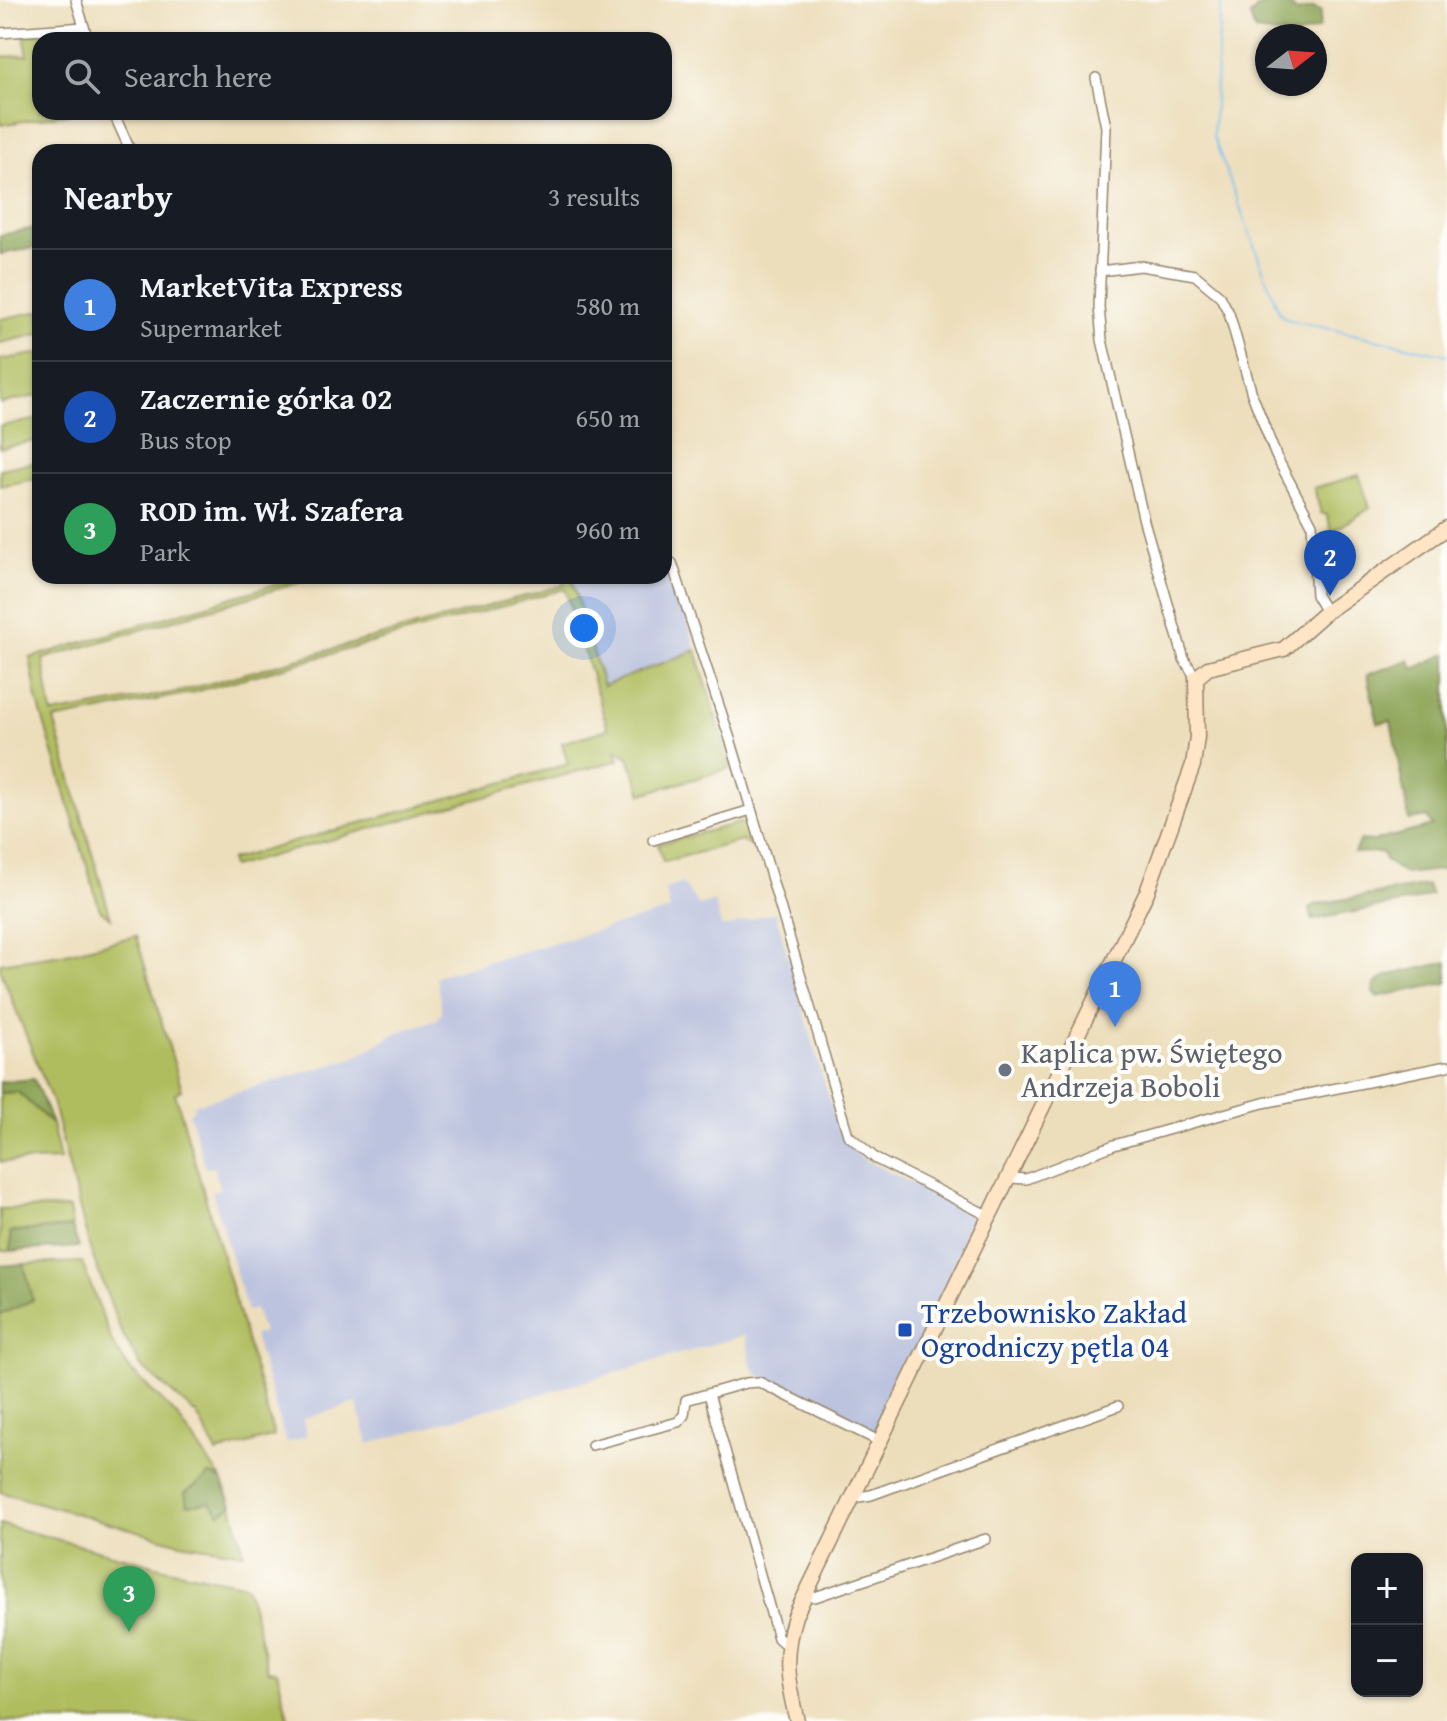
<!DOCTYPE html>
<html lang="en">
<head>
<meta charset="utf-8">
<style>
	body { margin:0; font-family:"Gentium Book Plus",serif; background:#20242c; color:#f1f3f6 }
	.controls { position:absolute; right:24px; bottom:24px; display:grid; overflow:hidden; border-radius:16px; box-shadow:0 2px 6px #0004 }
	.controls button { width:72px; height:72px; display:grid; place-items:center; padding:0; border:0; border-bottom:2px solid #363941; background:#171b24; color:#f1f3f6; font:40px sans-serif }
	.compass { position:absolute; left:1255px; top:24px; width:72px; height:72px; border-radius:50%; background:#171b24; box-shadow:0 2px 6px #0004; rotate:73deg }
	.you { position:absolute; left:584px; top:628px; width:28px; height:28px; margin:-20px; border:6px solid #fff; border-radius:50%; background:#1a73e8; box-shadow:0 0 0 12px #1a73e833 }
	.badge { display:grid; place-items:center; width:52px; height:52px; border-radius:50%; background:#ea580c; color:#fff; font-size:26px; font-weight:700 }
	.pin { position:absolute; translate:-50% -66px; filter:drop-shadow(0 2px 4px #0008) }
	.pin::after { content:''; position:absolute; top:42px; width:28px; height:24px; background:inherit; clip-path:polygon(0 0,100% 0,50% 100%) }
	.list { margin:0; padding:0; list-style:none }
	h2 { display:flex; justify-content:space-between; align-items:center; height:104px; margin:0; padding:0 32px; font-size:34px }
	h2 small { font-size:26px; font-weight:400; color:#9ea1a6 }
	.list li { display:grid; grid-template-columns:52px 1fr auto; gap:24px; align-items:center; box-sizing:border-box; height:112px; padding:0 32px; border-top:2px solid #363941 }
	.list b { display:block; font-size:30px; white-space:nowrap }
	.list p { margin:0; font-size:26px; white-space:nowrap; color:#9ea1a6 }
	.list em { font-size:26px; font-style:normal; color:#9ea1a6 }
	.icon { flex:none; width:44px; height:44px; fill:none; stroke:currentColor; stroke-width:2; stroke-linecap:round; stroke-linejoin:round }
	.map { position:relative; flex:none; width:1447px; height:1721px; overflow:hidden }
	.search { position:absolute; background:#171b24; box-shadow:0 2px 6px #0004; left:32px; top:32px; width:640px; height:88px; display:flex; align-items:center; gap:20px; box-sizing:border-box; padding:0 28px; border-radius:24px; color:#9ea1a6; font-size:30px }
	.panel { position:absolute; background:#171b24; box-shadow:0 2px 6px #0004; left:32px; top:144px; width:640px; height:440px; border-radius:24px }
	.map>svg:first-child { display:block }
	.industrial { fill:#bcc3de }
	.green { fill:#b0bd5f; stroke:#76743e; stroke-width:2 }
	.forest { fill:#8ca456; stroke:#64673a; stroke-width:2 }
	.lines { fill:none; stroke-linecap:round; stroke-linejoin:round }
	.stream { stroke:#74bbec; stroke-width:2 }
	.street-casing { stroke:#94846c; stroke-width:12 }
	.secondary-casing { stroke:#94846c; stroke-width:17 }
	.street { stroke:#fff; stroke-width:9 }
	.secondary { stroke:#fee5c5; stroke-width:14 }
	.worship-dot { fill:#6b7280; stroke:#fdfcf7; stroke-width:3 }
	.transit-dot { fill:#1a4fb4; stroke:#fdfcf7; stroke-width:3 }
	.labels { text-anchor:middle; stroke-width:8; stroke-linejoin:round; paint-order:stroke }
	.worship-label { font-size:30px; fill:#5b616d; stroke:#fdfcf7; text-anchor:start }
	.transit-label { font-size:30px; fill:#164399; stroke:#fdfcf7; text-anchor:start }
</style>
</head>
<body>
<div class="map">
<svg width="1447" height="1721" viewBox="0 0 1447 1721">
	<rect width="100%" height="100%" fill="#fdfcf7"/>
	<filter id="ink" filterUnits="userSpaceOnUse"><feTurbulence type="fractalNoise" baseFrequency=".0125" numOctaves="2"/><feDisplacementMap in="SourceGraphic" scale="16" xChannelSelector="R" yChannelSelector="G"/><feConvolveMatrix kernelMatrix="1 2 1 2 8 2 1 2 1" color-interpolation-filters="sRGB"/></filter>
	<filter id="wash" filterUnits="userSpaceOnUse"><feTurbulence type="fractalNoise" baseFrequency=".006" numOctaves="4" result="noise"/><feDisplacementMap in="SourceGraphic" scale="32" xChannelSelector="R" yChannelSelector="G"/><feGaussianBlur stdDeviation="1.8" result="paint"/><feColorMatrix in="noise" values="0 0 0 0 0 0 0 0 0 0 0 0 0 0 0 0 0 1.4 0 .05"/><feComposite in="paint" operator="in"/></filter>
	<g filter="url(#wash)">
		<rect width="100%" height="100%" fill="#eddebb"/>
		<g class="industrial">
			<path d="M664,573L674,576L696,650L603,686L571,576H664Z"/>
			<path d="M682,883L700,906L714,901L722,928L775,912L835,1119L852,1150L867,1161L982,1218L876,1435L758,1375L752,1367L745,1335L368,1444L357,1403L303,1419L307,1436L286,1443L254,1335L263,1332L255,1309L247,1311L212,1192L220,1189L214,1167L205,1168L189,1112L194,1110L193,1105L354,1058L398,1032L438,1019L442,1012L436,976L670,910L665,889Z"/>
		</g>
		<g class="green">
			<path d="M80,30L83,40H40V112H79L0,125V57L28,55L24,35Z"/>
			<path d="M40,311V334L0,343V319Z"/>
			<path d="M40,353V395L0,404V360Z"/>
			<path d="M40,419V440L0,448V426Z"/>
			<path d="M40,461V478L0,486V469Z"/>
			<path d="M1359,475L1370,508L1332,532L1327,515L1321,513L1314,488Z"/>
			<path d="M303,576H321L43,659L52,714L182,691L564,585L562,576H571L603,686L696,650L731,768L642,794L629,757L616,750L619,760L232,867L230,860L568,764L562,743L608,729L565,589L191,693L54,720L111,918L100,910L37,699L30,658Z"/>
			<path d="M747,821L751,846L741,841L663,862L658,844Z"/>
			<path d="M136,936L182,1090L175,1093L274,1436L217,1453L197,1415L141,1366L120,1329L90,1249L52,1101L0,969V963L62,954Z"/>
			<path d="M18,1092L52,1124L60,1160L0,1162V1093Z"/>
			<path d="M69,1208L72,1227L11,1232V1251H0V1209Z"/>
			<path d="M82,1262L112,1342L128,1367L177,1416L221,1479L210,1475V1502L220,1514L232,1505L244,1553L180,1543L0,1492V1315L32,1300L24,1264Z"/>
			<path d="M0,1524L168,1569L247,1585L266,1662L268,1670L277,1671L289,1721H0Z"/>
		</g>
		<g class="forest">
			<path d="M1283,0L1297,12L1314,8L1321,11L1319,28L1296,36L1255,31L1250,16L1257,8Z"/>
			<path d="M40,227V247L0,254V235Z"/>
			<path d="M1447,653V869L1405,874L1386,861L1382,852L1354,853L1360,840L1374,841L1432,826L1427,817L1409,820L1391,721L1378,723L1367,675L1409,660L1414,669Z"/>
			<path d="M1427,885L1431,895L1417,900L1312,920L1309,908L1317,904Z"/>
			<path d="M1447,962V983L1377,997L1373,993L1374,985L1386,976Z"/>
			<path d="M34,1079L52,1124L18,1092L0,1093V1082Z"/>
			<path d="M72,1227L79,1247L11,1251L10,1232Z"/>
			<path d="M24,1264L33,1300L0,1315V1266Z"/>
			<path d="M210,1475L221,1479L232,1505L220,1514L210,1502L187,1505L185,1493Z"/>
		</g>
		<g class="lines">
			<path class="stream" d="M1221,0L1213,136L1279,312L1286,319L1447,355"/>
		</g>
	</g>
	<g filter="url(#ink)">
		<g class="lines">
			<defs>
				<g id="street">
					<path d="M76,0L88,40"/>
					<path d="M0,33L84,27"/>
					<path d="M1096,78L1106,127L1099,307L1102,340L1144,521L1184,659L1196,678"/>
					<path d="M113,112L131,152"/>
					<path d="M1100,271L1141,266L1195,275L1220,296L1229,313L1252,394L1276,456L1312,524L1316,595L1326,612"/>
					<path d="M672,563L732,745L848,1135L876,1159L991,1217"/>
					<path d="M653,840L751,810"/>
					<path d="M1010,1178L1026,1179L1114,1145L1263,1103L1447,1066"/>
					<path d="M709,1394L778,1638L786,1645"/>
					<path d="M592,1445L678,1422L684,1415L686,1400L746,1383L759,1382L881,1442"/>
					<path d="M853,1498L871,1495L1118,1406"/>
					<path d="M806,1595L815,1597L986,1539"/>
				</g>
				<path id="secondary" d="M797,1721C787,1680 782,1658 795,1616L1147,892L1193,765L1197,737L1196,678L1208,668L1284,649L1326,612L1447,528"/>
			</defs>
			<use href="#street" class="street-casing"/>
			<use href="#secondary" class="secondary-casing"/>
			<use href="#street" class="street"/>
			<use href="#secondary" class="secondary"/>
		</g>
	</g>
	<circle class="worship-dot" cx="1005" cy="1070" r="8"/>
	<rect class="transit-dot" x="897" y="1322" width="16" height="16" rx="4"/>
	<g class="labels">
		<g class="worship-label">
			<text x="1021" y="1063">Kaplica pw. Świętego<tspan x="1021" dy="34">Andrzeja Boboli</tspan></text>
		</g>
		<g class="transit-label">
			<text x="921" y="1323">Trzebownisko Zakład<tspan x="921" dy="34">Ogrodniczy pętla 04</tspan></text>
		</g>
	</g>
</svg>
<div class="controls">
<button>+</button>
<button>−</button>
</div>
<svg class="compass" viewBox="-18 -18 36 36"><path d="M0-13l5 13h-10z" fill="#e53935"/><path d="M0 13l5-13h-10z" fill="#9ea1a6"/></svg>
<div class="you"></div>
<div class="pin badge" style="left:1115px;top:1027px;background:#3f7fe0">1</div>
<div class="pin badge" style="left:1330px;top:596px;background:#1a4fb4">2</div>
<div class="pin badge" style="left:129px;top:1632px;background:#2e9e5b">3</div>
<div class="search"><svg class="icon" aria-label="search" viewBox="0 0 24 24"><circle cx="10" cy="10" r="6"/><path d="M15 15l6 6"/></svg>Search here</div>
<section class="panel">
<h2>Nearby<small>3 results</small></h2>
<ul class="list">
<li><span class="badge" style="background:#3f7fe0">1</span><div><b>MarketVita Express</b><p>Supermarket</p></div><em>580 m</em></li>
<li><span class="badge" style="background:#1a4fb4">2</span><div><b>Zaczernie górka 02</b><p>Bus stop</p></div><em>650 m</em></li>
<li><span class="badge" style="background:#2e9e5b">3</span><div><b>ROD im. Wł. Szafera</b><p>Park</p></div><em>960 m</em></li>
</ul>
</section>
</div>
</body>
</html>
